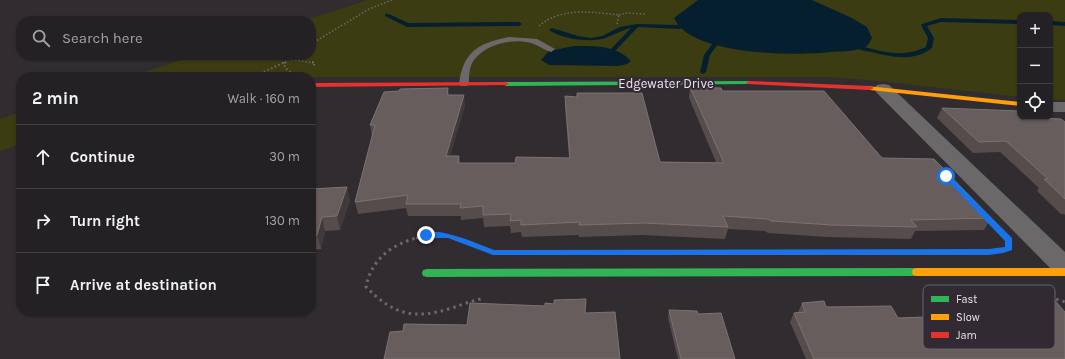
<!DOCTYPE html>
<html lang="en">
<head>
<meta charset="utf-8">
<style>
	body { margin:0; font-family:Karla,sans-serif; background:#2c292c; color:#f1f3f6 }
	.controls { position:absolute; right:12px; top:12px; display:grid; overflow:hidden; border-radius:8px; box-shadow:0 1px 3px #0004 }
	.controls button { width:36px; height:36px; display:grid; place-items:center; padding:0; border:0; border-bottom:1px solid #413e41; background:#242124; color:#f1f3f6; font:20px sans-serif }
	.stop { position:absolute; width:12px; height:12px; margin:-9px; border:3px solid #1a73e8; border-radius:50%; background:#fff }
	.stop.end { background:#1a73e8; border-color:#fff; box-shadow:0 1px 4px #0008 }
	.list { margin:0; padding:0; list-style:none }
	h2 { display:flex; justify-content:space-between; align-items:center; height:52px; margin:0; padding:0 16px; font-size:17px }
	h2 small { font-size:13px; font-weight:400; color:#a3a3a6 }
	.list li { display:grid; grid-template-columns:26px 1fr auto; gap:12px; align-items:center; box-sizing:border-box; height:64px; padding:0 16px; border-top:1px solid #413e41 }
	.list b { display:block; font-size:15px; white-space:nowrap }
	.list em { font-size:13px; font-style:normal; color:#a3a3a6 }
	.icon { flex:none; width:22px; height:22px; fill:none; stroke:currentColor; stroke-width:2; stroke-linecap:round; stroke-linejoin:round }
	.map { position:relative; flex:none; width:1065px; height:359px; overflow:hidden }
	.search { position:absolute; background:#242124; box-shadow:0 1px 3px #0004; left:16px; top:16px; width:300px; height:44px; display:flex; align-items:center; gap:10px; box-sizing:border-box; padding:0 14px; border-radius:16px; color:#a3a3a6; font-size:15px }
	.panel { position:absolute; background:#242124; box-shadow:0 1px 3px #0004; left:16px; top:72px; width:300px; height:244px; border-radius:16px }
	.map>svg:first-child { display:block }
	.green { fill:#3c3c13 }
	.water { fill:#051f2e }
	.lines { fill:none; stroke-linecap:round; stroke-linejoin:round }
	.stream { fill:#051f2e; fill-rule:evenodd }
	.path-far3 { stroke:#6b6869; stroke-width:1.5; stroke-dasharray:1.5 2; stroke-linecap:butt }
	.path-far2 { stroke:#6b6869; stroke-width:2; stroke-dasharray:1.5 2.5; stroke-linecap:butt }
	.path-far1 { stroke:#6b6869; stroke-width:2.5; stroke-dasharray:2 3; stroke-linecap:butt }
	.path { stroke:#6b6869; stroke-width:3; stroke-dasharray:2.5 4; stroke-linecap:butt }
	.lane { fill:#6b6869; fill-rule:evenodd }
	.street { fill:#6b6869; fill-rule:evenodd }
	.fast { fill:#30b455; fill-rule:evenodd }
	.slow { fill:#ff9f0a; fill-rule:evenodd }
	.jam { fill:#e5322d; fill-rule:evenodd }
	.wall { fill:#574c4c }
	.shaded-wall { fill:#41393a }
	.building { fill:#675d5d; stroke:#7c7273 }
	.route { fill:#1a73e8 }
	.labels { text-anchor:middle; stroke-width:4; stroke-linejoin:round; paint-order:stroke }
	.far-street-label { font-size:13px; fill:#ebe5eb; stroke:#322a32 }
	.key { fill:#322a32; stroke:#6a626a; stroke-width:1 }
	.key-label { font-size:11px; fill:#ebe5eb }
</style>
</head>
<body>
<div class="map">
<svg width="1065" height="359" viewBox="0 0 1065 359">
	<rect width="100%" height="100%" fill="#302c30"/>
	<g class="green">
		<path d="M368,0H1065V100L1050,99V15H1020V97L880,81L828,77H129L197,55H311V21H303Z"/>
		<path d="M21,112V144L0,151V119Z"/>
	</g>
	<g class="water">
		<path d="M698,0H812L852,18L867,27L872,38C870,41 869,44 867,46C856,52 843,51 831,52C796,56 690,56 674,18Z"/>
		<path d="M574,46C595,46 616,45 631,61L627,64L618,66L549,65L541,60L549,51Z"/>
	</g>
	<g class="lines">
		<g class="stream">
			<path d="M385,14H389L408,23L519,22L522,24L519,26L407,27L385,16Z"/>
			<path d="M941,18L1020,20V24L941,22L927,26L934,38L932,48C915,62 891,57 872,52C867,51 861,51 857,48L860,46C884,52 903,58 926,47L928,38L921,25L922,24Z"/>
			<path d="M1050,21L1065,22V26L1050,25Z"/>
			<path d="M637,24L680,25L683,27L680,29L638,27L615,51L613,52L610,50L611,49L631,28C622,30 616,34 608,37C592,44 563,39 549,30L552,28L578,36L591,38L602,36L620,27Z"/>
			<path d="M713,43L718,44L710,55L706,72L703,74L701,73L700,72L704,55Z"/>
		</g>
		<g class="path-far3">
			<path d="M619,15L626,13L645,14"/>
			<path d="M539,26C561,7 592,12 619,15L617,24"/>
			<path d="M311,44L369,9L392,0"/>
			<path d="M288,59L314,63"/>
			<path d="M283,63L285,62"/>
			<path d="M285,63L288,58L293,55"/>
		</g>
		<g class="path-far2">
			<path d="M286,62L284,65L288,71L299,75"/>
			<path d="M312,62H314V67"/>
			<path d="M253,77L285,62"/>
			<path d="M288,77L300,75"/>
		</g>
		<path class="path-far1" d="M416,238L439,235L456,238"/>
		<g class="path">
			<path d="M421,237C393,243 371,259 366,287C394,315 414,320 452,308C461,305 471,301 481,299"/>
			<path d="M453,237L478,247"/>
			<path d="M1050,297L1065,302"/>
		</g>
		<path class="lane" d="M509,37L537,39L555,49L551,52C544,50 538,45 531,43C512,38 486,44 474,60C469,67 469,76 469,84L467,86H461L459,84C463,52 478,43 509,37Z"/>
		<g class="street">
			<path d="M883,84L889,85L1065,252V276L1056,274L877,93L874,89L877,85Z"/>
			<rect x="1050" y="102" width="15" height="10"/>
		</g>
		<g class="fast">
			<path d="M749,81L752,83L751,84L506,86L503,84L506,82Z"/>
			<path d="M917,268L921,269L922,272L921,275L917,276L427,277L423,276L422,273L423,270L427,269Z"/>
		</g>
		<g class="slow">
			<path d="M867,86L1020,102V106L870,90L866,88Z"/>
			<path d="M917,268H1065V276H917L913,275L912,272L913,269Z"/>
		</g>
		<g class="jam">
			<path d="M749,81L870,86L874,88L870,90L747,84L746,83Z"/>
			<path d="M506,82L509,84L508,85L311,87V83Z"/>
		</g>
	</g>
	<g class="wall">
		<path d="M690,87L722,91L882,158L991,218L984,230L915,231L911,239L827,237L768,233L765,231L728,229L725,239L642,235L579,237V235L522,237L521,232L511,233L510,226L484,227L483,218L461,220V216H408L406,208L358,214L355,202L372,136L370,125L399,91L448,88L449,95L465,105L450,156H459L460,163H515L569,158L565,107V96L660,162H716L689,98Z"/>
		<path d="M942,108L1065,122V215L1064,214H1061L1037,191L1039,188L1000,152L973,153L937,118Z"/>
		<path d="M311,189L350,200L340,230L325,231L321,249L311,250Z"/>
		<path d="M940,298L1065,359H806L790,322L794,313L798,312L802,303L898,318L941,317L934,307Z"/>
		<path d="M669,310L698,314L735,359H678L668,318Z"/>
	</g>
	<g class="shaded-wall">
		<path d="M464,95L465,105L447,167L446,156Z"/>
		<path d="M347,187L350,200L340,230L337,216Z"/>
		<path d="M322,217L325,231L321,249L317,235Z"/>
	</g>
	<g class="building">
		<path d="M690,87L721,88L722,91H824L882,158L934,159L991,218L911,220L917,227L832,225L771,221L768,219L723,216L728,227L644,223L579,225L580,222L521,225V220L510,221L511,214L483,215V206L460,208L461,204H406L408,195L355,202L375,125H370L384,92L399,91L400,89L448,88L447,95H464L446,156H459L458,163H515L516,157L570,158L565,96L577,97V93H642L660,162L724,163Z"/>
		<path d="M942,108L1020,111V117L1061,119L1065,122V199L1044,179H1048L1006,141L979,142Z"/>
		<path d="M347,187L337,216L322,217L317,235L311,236V189Z"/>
		<path d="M1051,296L1065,312V359H814L794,313L805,312L802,303L824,301L826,307L891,306L898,318L953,316L940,298Z"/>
		<path d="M586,299L585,313L615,312L620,359H384L390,332L403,331L404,324L467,325L470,303L545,306V303L554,304V300Z"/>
		<path d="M669,310L697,311L698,314L721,313L735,359H681Z"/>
	</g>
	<path class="route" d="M944,174H948L1012,238V250L1003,253L989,255H493L448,238H426L422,235C434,224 480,245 494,250L989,249L1005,247V241L944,177Z"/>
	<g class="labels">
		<g class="far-street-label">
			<text x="666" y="88">Edgewater Drive</text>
		</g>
	</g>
	<rect x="923" y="285" width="132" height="64" rx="6" class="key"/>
	<rect x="931" y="296" width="18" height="6" fill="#30b455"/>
	<rect x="931" y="314" width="18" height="6" fill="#ff9f0a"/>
	<rect x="931" y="332" width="18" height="6" fill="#e5322d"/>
	<g class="key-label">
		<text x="956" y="303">Fast</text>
		<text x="956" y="321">Slow</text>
		<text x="956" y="339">Jam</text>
	</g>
</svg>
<div class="controls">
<button>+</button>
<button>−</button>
<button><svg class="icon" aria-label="locate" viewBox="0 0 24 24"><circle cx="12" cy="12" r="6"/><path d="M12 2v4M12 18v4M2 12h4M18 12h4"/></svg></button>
</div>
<div class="stop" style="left:946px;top:176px"></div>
<div class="stop end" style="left:426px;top:235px"></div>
<div class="search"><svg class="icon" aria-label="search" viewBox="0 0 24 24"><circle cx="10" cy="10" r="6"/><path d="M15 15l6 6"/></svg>Search here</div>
<section class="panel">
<h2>2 min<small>Walk · 160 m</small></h2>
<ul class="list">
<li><svg class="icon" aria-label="ahead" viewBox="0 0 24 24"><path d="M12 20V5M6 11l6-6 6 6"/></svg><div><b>Continue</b></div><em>30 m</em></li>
<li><svg class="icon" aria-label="right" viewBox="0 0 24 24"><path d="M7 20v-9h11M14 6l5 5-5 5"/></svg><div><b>Turn right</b></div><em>130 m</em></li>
<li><svg class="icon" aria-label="arrive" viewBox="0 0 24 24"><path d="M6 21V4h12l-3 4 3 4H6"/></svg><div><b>Arrive at destination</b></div></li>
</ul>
</section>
</div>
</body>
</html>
